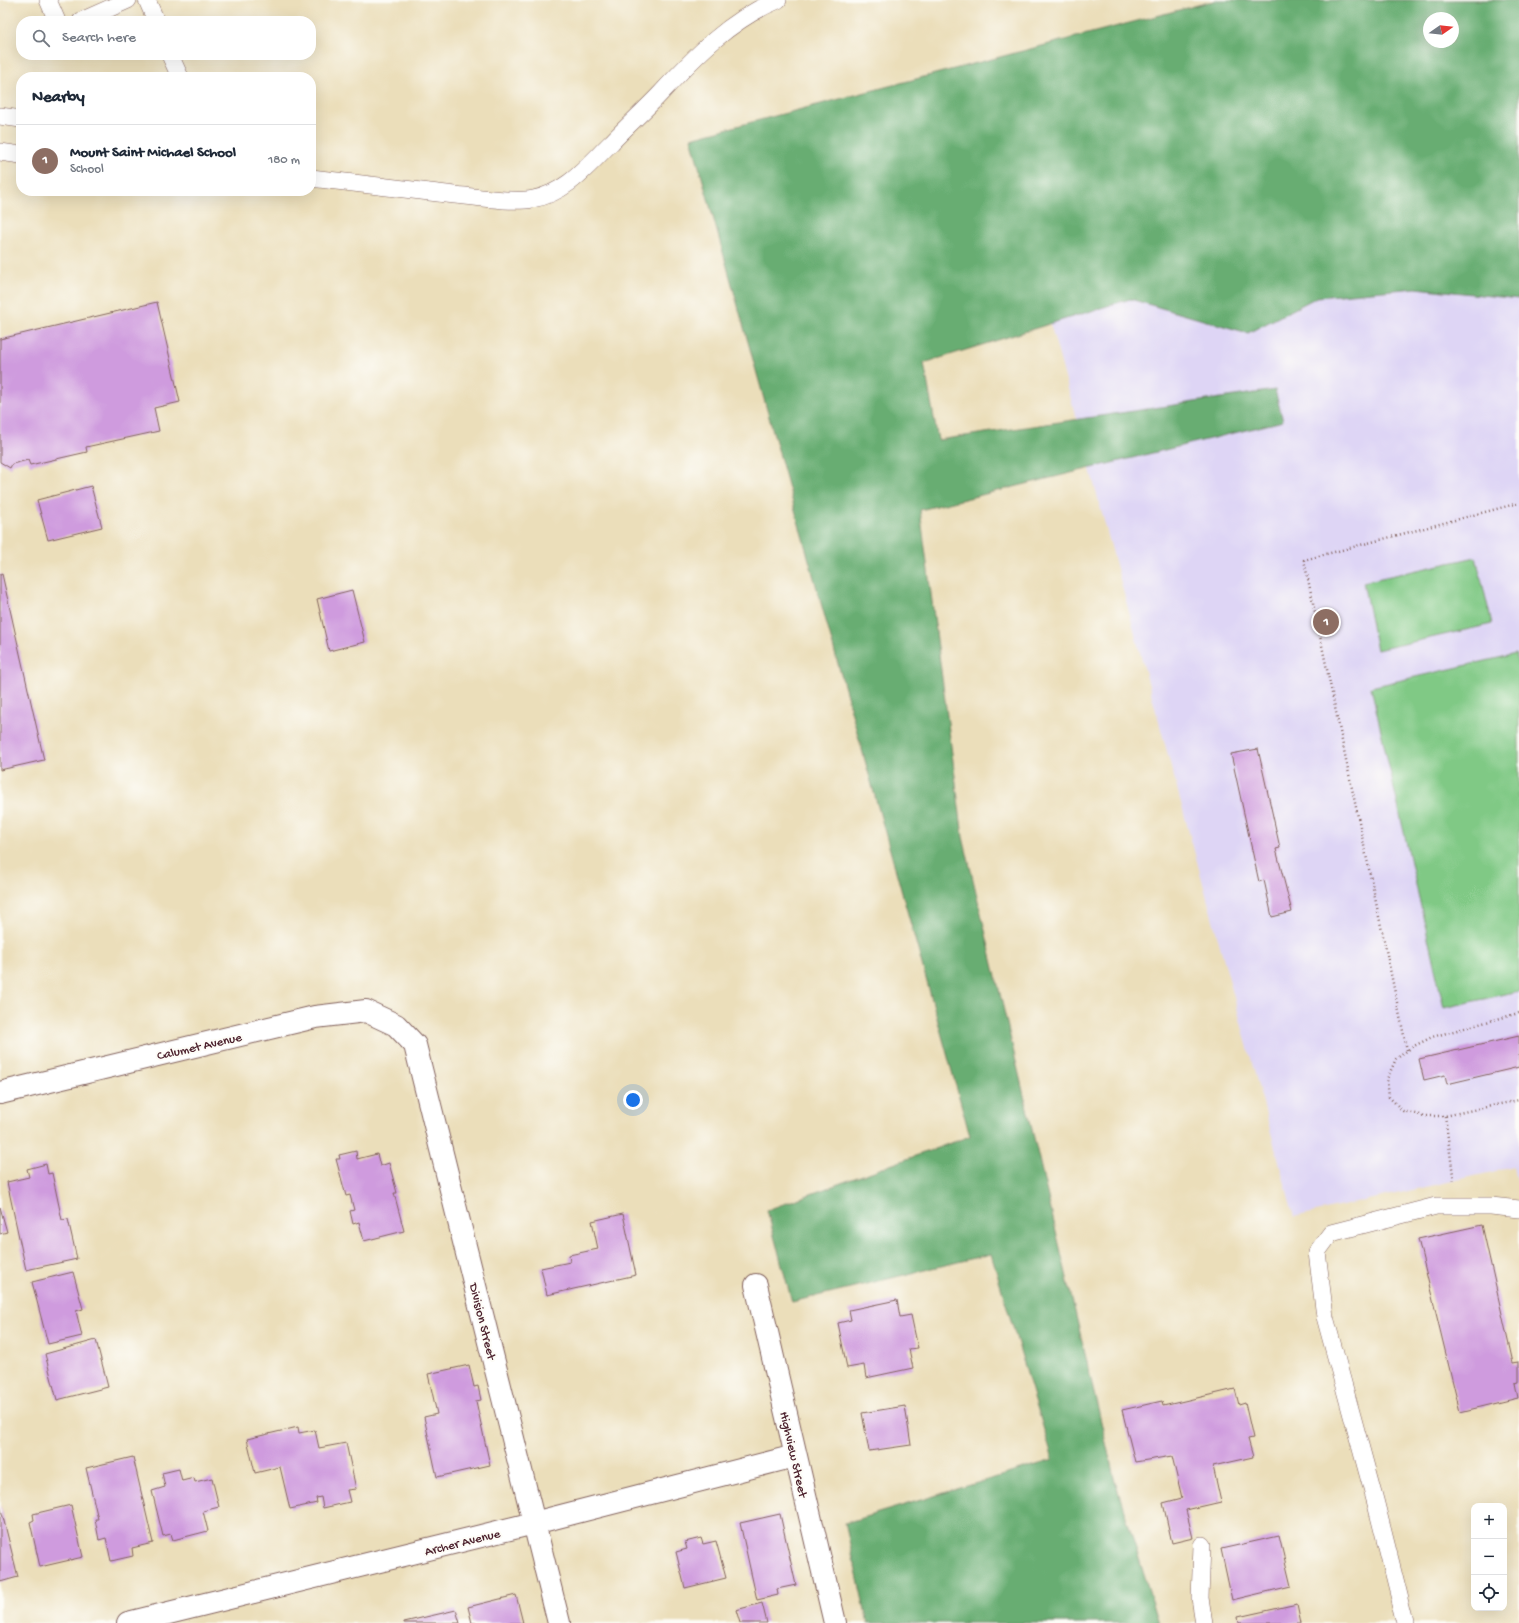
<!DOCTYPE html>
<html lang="en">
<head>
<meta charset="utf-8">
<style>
	body { margin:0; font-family:"Gochi Hand",sans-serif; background:#f6f6f7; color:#1f2937 }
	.controls { position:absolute; right:12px; bottom:12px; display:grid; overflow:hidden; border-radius:8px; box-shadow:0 4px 16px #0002 }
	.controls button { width:36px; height:36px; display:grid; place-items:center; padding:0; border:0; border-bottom:1px solid #e0e1e3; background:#fff; color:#1f2937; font:20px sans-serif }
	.compass { position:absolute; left:1423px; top:12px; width:36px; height:36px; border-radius:50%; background:#fff; box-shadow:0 4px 16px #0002; rotate:76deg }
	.you { position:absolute; left:633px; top:1100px; width:14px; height:14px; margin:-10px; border:3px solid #fff; border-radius:50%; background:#1a73e8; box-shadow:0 0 0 6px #1a73e833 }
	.badge { display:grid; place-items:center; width:26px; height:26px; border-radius:50%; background:#b5179e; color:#fff; font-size:13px; font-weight:700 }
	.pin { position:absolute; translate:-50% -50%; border:2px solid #fff; box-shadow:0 1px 4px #0006 }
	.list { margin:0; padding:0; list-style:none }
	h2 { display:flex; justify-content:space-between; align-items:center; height:52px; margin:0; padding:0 16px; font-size:17px }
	h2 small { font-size:13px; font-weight:400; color:#747a83 }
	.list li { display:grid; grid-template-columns:26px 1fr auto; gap:12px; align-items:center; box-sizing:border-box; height:72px; padding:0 16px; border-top:1px solid #e0e1e3 }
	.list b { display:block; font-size:15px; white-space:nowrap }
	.list p { margin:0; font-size:13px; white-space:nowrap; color:#747a83 }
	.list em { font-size:13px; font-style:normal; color:#747a83 }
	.icon { flex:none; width:22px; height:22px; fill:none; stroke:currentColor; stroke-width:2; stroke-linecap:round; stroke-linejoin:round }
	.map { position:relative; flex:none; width:1519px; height:1623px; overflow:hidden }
	.search { position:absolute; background:#fff; box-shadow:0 4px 16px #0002; left:16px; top:16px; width:300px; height:44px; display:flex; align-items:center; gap:10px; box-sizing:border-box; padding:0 14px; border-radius:16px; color:#747a83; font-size:15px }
	.panel { position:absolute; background:#fff; box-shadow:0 4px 16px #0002; left:16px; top:72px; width:300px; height:124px; border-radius:16px }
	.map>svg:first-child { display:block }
	.built { fill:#ded5f5; fill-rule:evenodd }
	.green { fill:#80c985; stroke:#657458 }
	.forest { fill:#68ad72; stroke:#59664e; fill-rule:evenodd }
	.building { fill:#cf9bde }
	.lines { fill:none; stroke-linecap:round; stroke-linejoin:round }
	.service-casing { stroke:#82625d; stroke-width:18 }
	.minor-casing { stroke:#82625d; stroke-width:24 }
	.path { stroke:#82625d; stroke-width:2.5; stroke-dasharray:1 3; stroke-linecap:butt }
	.service { stroke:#fff; stroke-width:17 }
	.minor { stroke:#fff; stroke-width:22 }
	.labels { text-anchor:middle; stroke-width:4; stroke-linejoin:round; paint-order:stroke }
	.street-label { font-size:13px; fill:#4a1f2b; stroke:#fdfcf7 }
</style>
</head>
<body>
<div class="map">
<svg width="1519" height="1623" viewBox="0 0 1519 1623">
	<rect width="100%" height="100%" fill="#fdfcf7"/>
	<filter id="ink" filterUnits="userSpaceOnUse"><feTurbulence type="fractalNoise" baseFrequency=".025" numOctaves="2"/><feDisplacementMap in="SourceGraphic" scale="8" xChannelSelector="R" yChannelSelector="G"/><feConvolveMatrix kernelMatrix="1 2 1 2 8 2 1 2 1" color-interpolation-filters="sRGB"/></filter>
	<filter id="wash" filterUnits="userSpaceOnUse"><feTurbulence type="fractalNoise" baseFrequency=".012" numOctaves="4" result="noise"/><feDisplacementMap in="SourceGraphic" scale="16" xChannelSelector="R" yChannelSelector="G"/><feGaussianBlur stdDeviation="0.9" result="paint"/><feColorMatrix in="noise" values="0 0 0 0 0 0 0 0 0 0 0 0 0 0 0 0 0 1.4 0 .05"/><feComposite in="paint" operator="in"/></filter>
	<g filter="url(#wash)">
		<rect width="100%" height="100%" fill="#ebdeba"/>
		<path class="built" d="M1519,0V1188L1514,1167L1294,1217L983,77ZM1429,18H1453V42H1429Z"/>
		<g class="green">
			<path d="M1476,557L1492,624L1377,650L1363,582Z"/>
			<path d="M1516,654L1519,666V991L1444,1008L1371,687Z"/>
		</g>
		<path class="forest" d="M1217,0H1519V299L1416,288L1317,297L1248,333L1130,299L924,363L938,440L1275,390L1283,421L920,510L963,837L1115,1481L1159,1623H868L845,1523L1053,1460L991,1254L792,1302L767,1210L970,1136L691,138ZM1429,18H1453V42H1429Z"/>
		<g id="blocks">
			<g class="building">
				<path d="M157,302L180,402L154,408L159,431L86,447L87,452L30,465L28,460L12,464L10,468L0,462V339Z"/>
				<path d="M91,486L102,527L48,540L37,500Z"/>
				<path d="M2,574L44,760L0,770V575Z"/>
				<path d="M352,590L365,642L329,651L317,599Z"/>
				<path d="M1258,749L1280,848L1276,849L1292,912L1272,917L1264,880L1259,882L1231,754Z"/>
				<path d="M1519,1036V1067L1447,1084L1445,1075L1424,1080L1419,1059Z"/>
				<path d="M356,1151L357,1159L377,1154L380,1166L389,1163L397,1193H394L404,1231L364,1241L359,1222L353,1224L350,1211L354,1210L350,1195L346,1196L336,1159H340L339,1155Z"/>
				<path d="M46,1164L48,1174L52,1173L62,1220L68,1219L77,1259L26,1270L7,1182L29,1177L27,1169Z"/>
				<path d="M0,1207L7,1232L0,1234Z"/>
				<path d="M623,1214L636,1275L547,1295L541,1268L570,1262L569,1255L598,1249L592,1221Z"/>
				<path d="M1482,1225L1513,1363L1519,1362V1382L1515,1383L1518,1398L1460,1412L1418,1239Z"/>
				<path d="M73,1272L83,1309L76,1311L82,1336L48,1344L32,1282Z"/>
				<path d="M897,1300L900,1317L911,1315L918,1348L909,1349L913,1368L866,1378L864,1365L847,1368L838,1323L851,1320L849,1310Z"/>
				<path d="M96,1340L108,1387L57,1400L45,1354Z"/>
				<path d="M469,1365L474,1387L478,1386L481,1400L476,1401L490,1465L437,1477L424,1417L437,1414L428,1374Z"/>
				<path d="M1235,1389L1239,1405L1245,1403L1253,1438L1248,1439L1253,1457L1213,1466L1221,1502L1186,1510L1193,1538L1172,1543L1163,1503L1182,1498L1172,1456L1135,1462L1122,1410L1162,1401L1163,1406Z"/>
				<path d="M905,1406L911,1445L869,1451L862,1413Z"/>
				<path d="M298,1427L299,1433L315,1430L319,1448L346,1443L356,1489L347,1490L350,1502L323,1508L321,1497L316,1498L317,1503L290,1509L280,1467L255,1473L247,1439Z"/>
				<path d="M133,1457L153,1543L132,1548L133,1556L111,1561L106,1538L99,1540L95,1519H98L86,1468Z"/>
				<path d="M179,1469L182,1481L194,1478L195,1482L212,1478L219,1507L203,1511L208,1531L173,1540L171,1534L163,1536L152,1491L165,1487L162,1473Z"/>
				<path d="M0,1505L18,1577L0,1582Z"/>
				<path d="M71,1505L83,1557L40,1567L30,1522L34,1520L33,1514Z"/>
				<path d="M780,1514L796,1585L777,1589L778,1595L757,1600L740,1523Z"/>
				<path d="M1279,1536L1291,1586L1232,1600L1221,1549Z"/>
				<path d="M701,1538L703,1544L716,1541L726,1578L685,1588L676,1552L687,1549L685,1542Z"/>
				<path d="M516,1595L523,1623H472L468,1607Z"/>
				<path d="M762,1603L767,1623H740L736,1610Z"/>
				<path d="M1297,1604L1301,1623H1239L1238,1617Z"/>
				<path d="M456,1610L460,1623H404V1622Z"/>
			</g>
		</g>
	</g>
	<g filter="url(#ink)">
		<use href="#blocks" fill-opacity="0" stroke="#82625d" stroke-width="1"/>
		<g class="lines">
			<defs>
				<g id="service">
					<path d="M48,0L57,21"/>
					<path d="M147,0L156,21"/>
					<path d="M81,21L128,0"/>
					<path d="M170,55L180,77"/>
					<path d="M0,116L21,119"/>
					<path d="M0,152L21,155"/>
					<path d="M311,178C359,184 407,189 455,195C476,197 513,203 533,199C567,193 588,165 612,142C628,125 645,110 661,93C695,56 731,19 778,0"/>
					<path d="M1202,1545L1200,1598L1204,1623"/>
					<path d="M1406,1623L1375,1500L1325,1317L1317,1252L1331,1233L1436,1206H1491L1519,1209"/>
				</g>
				<g id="minor">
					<path d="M0,1093L315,1017L366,1011L396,1025L415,1045L559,1623"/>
					<path d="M756,1285L835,1623"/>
					<path d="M128,1623L534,1523L795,1456"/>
				</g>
			</defs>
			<use href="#service" class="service-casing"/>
			<use href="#minor" class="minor-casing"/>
			<g class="path">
				<path d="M1519,1013L1432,1037L1412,1047L1396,1059L1387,1079L1389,1097L1403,1111L1424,1116H1445L1519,1100"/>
				<path d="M1407,1050L1304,560L1519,503"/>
				<path d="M1445,1116L1454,1182"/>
			</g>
			<use href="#service" class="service"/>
			<use href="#minor" class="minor"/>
		</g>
	</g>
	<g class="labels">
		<g class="street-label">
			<text transform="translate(199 1045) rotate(-13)" y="5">Calumet Avenue</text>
			<text transform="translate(484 1321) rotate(76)" y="5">Division Street</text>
			<text transform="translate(795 1454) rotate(77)" y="5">Highview Street</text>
			<text transform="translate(462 1541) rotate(-14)" y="5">Archer Avenue</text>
		</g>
	</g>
</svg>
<div class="controls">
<button>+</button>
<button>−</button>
<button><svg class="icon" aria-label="locate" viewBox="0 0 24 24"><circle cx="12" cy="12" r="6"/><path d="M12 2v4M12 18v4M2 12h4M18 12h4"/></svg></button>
</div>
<svg class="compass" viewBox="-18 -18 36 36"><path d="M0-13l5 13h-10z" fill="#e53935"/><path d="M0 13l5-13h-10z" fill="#747a83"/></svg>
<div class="you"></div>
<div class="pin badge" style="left:1326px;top:622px;background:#8d6e63">1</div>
<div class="search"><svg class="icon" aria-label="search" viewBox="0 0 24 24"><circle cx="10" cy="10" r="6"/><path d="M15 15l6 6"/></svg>Search here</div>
<section class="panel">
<h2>Nearby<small></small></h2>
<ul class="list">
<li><span class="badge" style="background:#8d6e63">1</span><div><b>Mount Saint Michael School</b><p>School</p></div><em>180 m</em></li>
</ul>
</section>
</div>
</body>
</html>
